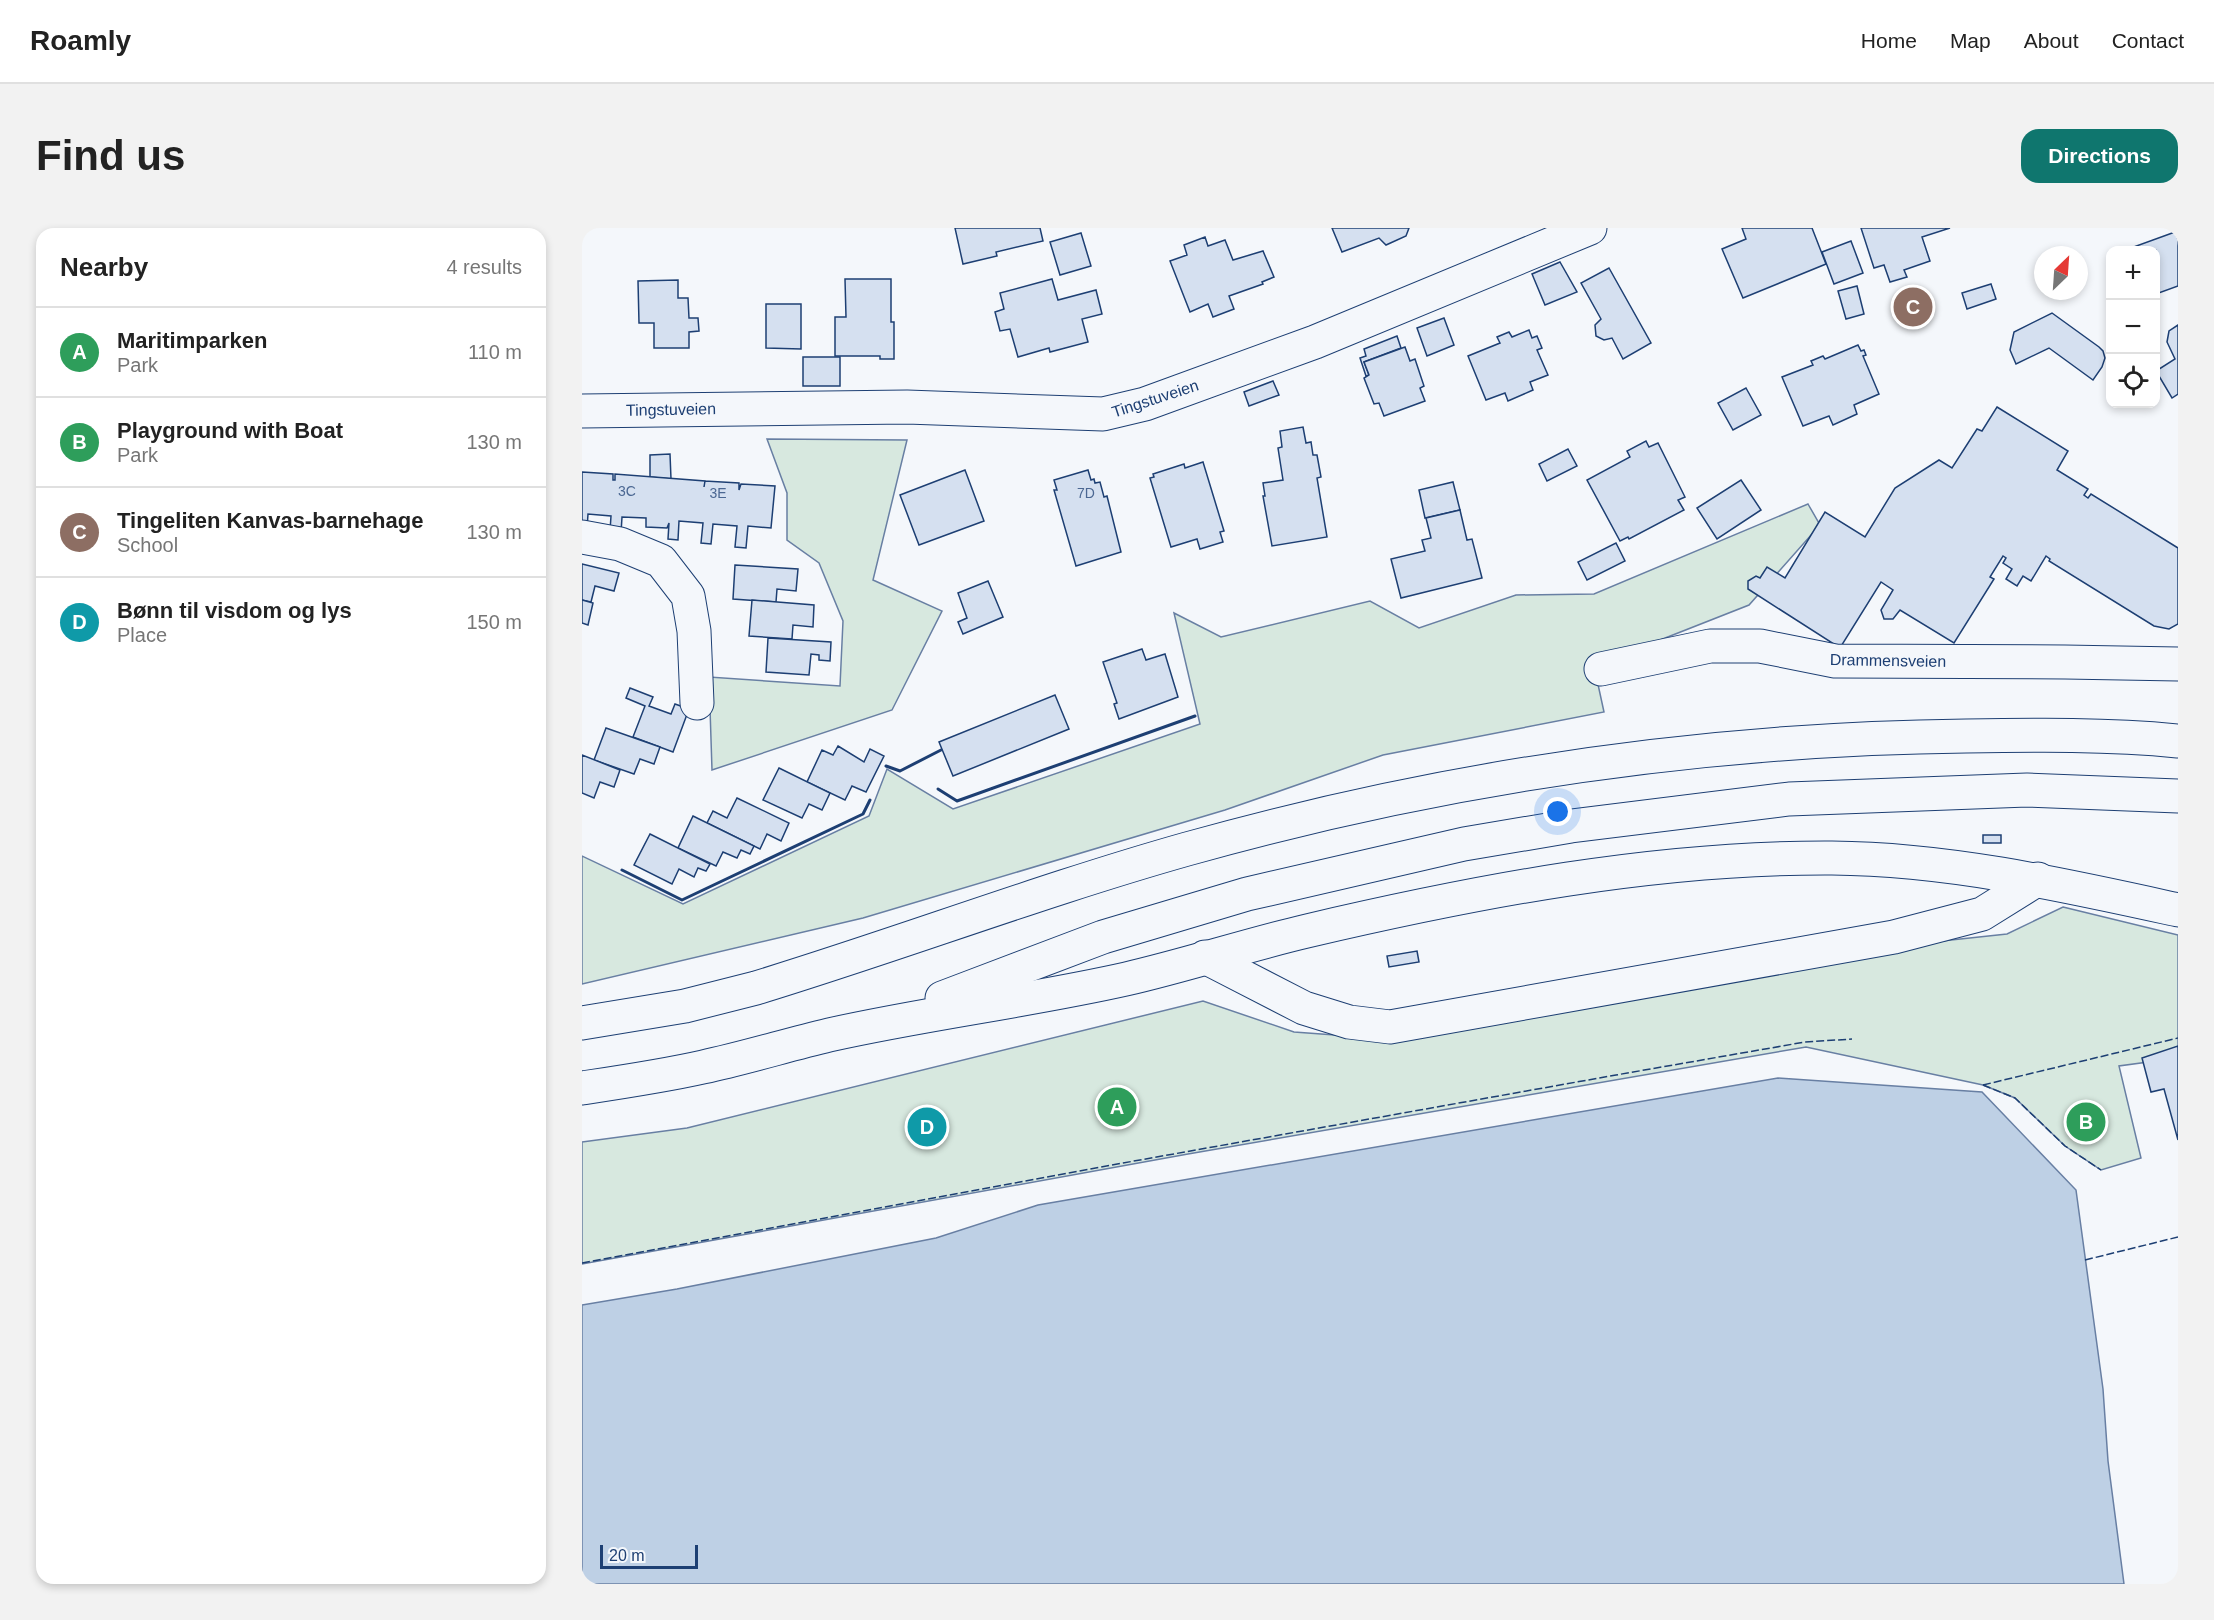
<!DOCTYPE html>
<html lang="en">
<head>
<meta charset="utf-8">
<style>
	body { margin:0; font-family:Helvetica,sans-serif; background:#f2f2f2; color:#222 }
	.controls { position:absolute; right:18px; top:18px; display:grid; overflow:hidden; border-radius:12px; box-shadow:0 3px 9px #0003 }
	.controls button { width:54px; height:54px; display:grid; place-items:center; padding:0; border:0; border-bottom:2px solid #e0e0e0; background:#fff; color:#222; font:30px sans-serif }
	.compass { position:absolute; left:1452px; top:18px; width:54px; height:54px; border-radius:50%; background:#fff; box-shadow:0 3px 9px #0003; rotate:25deg }
	.scale { position:absolute; left:18px; bottom:15px; width:98px; box-sizing:border-box; padding-left:6px; border:3px solid #1d3f73; border-top:0; font-size:16px; line-height:21px; white-space:nowrap; color:#1d3f73; -webkit-text-stroke:4px #f4f7fb; paint-order:stroke }
	.you { position:absolute; left:976px; top:584px; width:21px; height:21px; margin:-15px; border:4px solid #fff; border-radius:50%; background:#1a73e8; box-shadow:0 0 0 9px #1a73e833 }
	.badge { display:grid; place-items:center; width:39px; height:39px; border-radius:50%; background:#0f766e; color:#fff; font-size:20px; font-weight:700 }
	.pin { position:absolute; translate:-50% -50%; border:3px solid #fff; box-shadow:0 2px 6px #0006 }
	.list { margin:0; padding:0; list-style:none }
	h2 { display:flex; justify-content:space-between; align-items:center; height:78px; margin:0; padding:0 24px; font-size:26px }
	h2 small { font-size:20px; font-weight:400; color:#767676 }
	.list li { display:grid; grid-template-columns:39px 1fr auto; gap:18px; align-items:center; box-sizing:border-box; height:90px; padding:0 24px; border-top:2px solid #e0e0e0 }
	.list b { display:block; font-size:22px; white-space:nowrap }
	.list p { margin:0; font-size:20px; white-space:nowrap; color:#767676 }
	.list em { font-size:20px; font-style:normal; color:#767676 }
	.icon { flex:none; width:33px; height:33px; fill:none; stroke:currentColor; stroke-width:2; stroke-linecap:round; stroke-linejoin:round }
	.map { position:relative; flex:none; width:1596px; height:1356px; overflow:hidden; border-radius:18px }
	header { display:flex; align-items:center; gap:36px; box-sizing:border-box; height:84px; padding:0 30px; background:#fff; border-bottom:2px solid #e0e0e0 }
	header strong { font-size:28px }
	nav { display:flex; gap:33px; margin-inline-start:auto; font-size:21px }
	.intro { display:flex; align-items:center; justify-content:space-between; box-sizing:border-box; height:144px; padding:0 36px }
	h1 { margin:0; font-size:42px }
	.button { padding:15px 27px; border-radius:18px; background:#0f766e; color:#fff; font-size:21px; font-weight:700 }
	main { display:flex; gap:36px; padding:0 36px }
	aside { flex:1; background:#fff; border-radius:18px; box-shadow:0 3px 9px #0003 }
	.map>svg:first-child { display:block }
	.green { fill:#d7e8df; stroke:#687fa3; stroke-width:1.5 }
	.water { fill:#bed0e5; stroke:#687fa3; stroke-width:1.5 }
	.building { fill:#d5e0f0; stroke:#1d3f73; stroke-width:1.5 }
	.lines { fill:none; stroke-linecap:round; stroke-linejoin:round }
	.minor-casing { stroke:#1d3f73; stroke-width:35 }
	.highway-casing { stroke:#1d3f73; stroke-width:35 }
	.minor { stroke:#f4f7fb; stroke-width:33 }
	.highway { stroke:#f4f7fb; stroke-width:33 }
	.fence { stroke:#1d3f73; stroke-width:1.5; stroke-dasharray:8 3; stroke-linecap:butt }
	.wall { stroke:#1d3f73; stroke-width:3 }
	.labels { text-anchor:middle; stroke-width:4.5; stroke-linejoin:round; paint-order:stroke }
	.number-label { font-size:14px; fill:#4b6792 }
	.street-label { font-size:16px; fill:#1d3f73; stroke:#f4f7fb }
</style>
</head>
<body>
<header>
<strong>Roamly</strong>
<nav><a>Home</a><a>Map</a><a>About</a><a>Contact</a></nav>
</header>
<div class="intro"><h1>Find us</h1><a class="button">Directions</a></div>
<main>
<aside>
<h2>Nearby<small>4 results</small></h2>
<ul class="list">
<li><span class="badge" style="background:#2e9e5b">A</span><div><b>Maritimparken</b><p>Park</p></div><em>110 m</em></li>
<li><span class="badge" style="background:#2e9e5b">B</span><div><b>Playground with Boat</b><p>Park</p></div><em>130 m</em></li>
<li><span class="badge" style="background:#8d6e63">C</span><div><b>Tingeliten Kanvas-barnehage</b><p>School</p></div><em>130 m</em></li>
<li><span class="badge" style="background:#0f9aa8">D</span><div><b>Bønn til visdom og lys</b><p>Place</p></div><em>150 m</em></li>
</ul>
</aside>
<div class="map">
<svg width="1596" height="1356" viewBox="0 0 1596 1356">
	<rect width="100%" height="100%" fill="#f4f7fb"/>
	<g class="green">
		<path d="M185,211L325,212L291,352L360,383L310,482L130,542L127,449L258,458L261,393L237,335L205,312V265Z"/>
		<path d="M1226,276L1238,297L1167,377L1012,438L1022,484L801,527L643,582L281,690L0,756V628L101,676L287,588L305,541L371,581L618,496L592,385L639,409L788,373L837,400L934,367L1012,366Z"/>
		<path d="M1481,679L1596,707V830L1537,838L1559,930L1519,942L1483,918L1433,870L1401,857L1224,819L606,926L0,1036V914L105,900L621,773L712,804L821,812L1313,718L1425,706Z"/>
	</g>
	<path class="water" d="M1196,850L1400,864L1494,962L1521,1161L1526,1233L1542,1356H0V1077L95,1061L354,1010L456,977Z"/>
	<g class="building">
		<path d="M373,0H458L461,13L414,24L415,28L381,36Z"/>
		<path d="M750,0H827L824,8L804,17L797,10L760,24Z"/>
		<path d="M1160,0H1230L1244,36L1161,70L1140,21L1164,11Z"/>
		<path d="M1279,0H1368L1340,9L1348,33L1322,42L1325,49L1308,54L1302,37L1292,40Z"/>
		<path d="M1593,4L1596,12V58L1574,66V22H1547L1546,21Z"/>
		<path d="M499,5L509,38L478,47L468,14Z"/>
		<path d="M623,9L626,18L643,12L651,32L681,23L692,49L680,54L681,56L647,68L652,81L631,89L626,76L608,84L588,33L605,27L602,17Z"/>
		<path d="M1269,13L1281,45L1252,56L1240,24Z"/>
		<path d="M978,34L995,64L963,77L950,46Z"/>
		<path d="M1027,40L1069,115L1041,131L1030,110L1022,112L1014,108L1013,97L1019,91L999,55Z"/>
		<path d="M263,51H309V94H312V131H298V128H253V89H264Z"/>
		<path d="M470,51L476,72L514,62L520,86L500,91L506,114L468,124L467,120L436,129L428,101L418,103L413,84L422,81L418,65Z"/>
		<path d="M96,52V70H106L107,90H116L117,103L107,104V120H72V95H57L56,53Z"/>
		<path d="M1409,56L1414,71L1385,81L1380,65Z"/>
		<path d="M1275,58L1282,86L1264,91L1256,63Z"/>
		<path d="M184,76H219V121L184,120Z"/>
		<path d="M1470,85L1517,119L1521,123L1523,130L1520,139L1511,152L1467,120L1434,136L1428,122L1432,104Z"/>
		<path d="M862,90L872,117L845,128L835,100Z"/>
		<path d="M1596,97V166L1590,170L1574,143L1593,131L1585,114L1587,103Z"/>
		<path d="M947,102L950,110L955,108L960,120L955,122L966,147L948,154L951,162L926,173L923,165L904,172L886,128L918,115L915,109L927,104L930,109Z"/>
		<path d="M815,108L819,120L782,134L787,147L784,148L778,130L784,128L782,121Z"/>
		<path d="M1276,117L1279,123L1282,122L1284,127L1281,128L1297,166L1272,177L1275,186L1251,197L1247,188L1221,198L1200,149L1231,137L1229,133L1241,128L1243,131Z"/>
		<path d="M823,119L828,133L833,131L842,158L838,160L843,173L802,188L797,175L792,176L782,150L787,147L782,134Z"/>
		<rect x="221" y="129" width="37" height="29"/>
		<path d="M691,153L697,167L667,178L662,164Z"/>
		<path d="M1164,160L1179,187L1151,202L1136,175Z"/>
		<path d="M1415,179L1486,223L1475,242L1506,261L1502,267L1506,270L1509,266L1596,320V396L1587,401L1572,398L1467,333L1468,331L1464,328L1449,353L1441,348L1435,358L1424,351L1430,341L1421,335L1424,330L1421,328L1408,349L1412,351L1372,415L1318,382L1311,391H1302L1299,382L1311,362L1299,354L1258,420L1166,361V353L1174,348L1178,350L1185,339L1203,350L1243,284L1283,309L1313,260L1357,232L1370,240L1395,201L1400,203Z"/>
		<path d="M721,199L724,215L729,214L731,227H735L739,249L735,250L745,309L690,318L681,268H683L681,255L701,252L696,220L700,219L698,203Z"/>
		<path d="M1064,213L1067,219L1076,215L1103,269L1096,272L1102,282L1047,311L1046,309L1038,313L1005,252L1048,229L1045,223Z"/>
		<path d="M986,221L995,238L965,253L957,236Z"/>
		<path d="M88,226L89,251L68,249V227Z"/>
		<path d="M621,234L642,303L638,304L641,314L618,321L615,311L589,319L568,250L572,249L571,246L602,236L603,240Z"/>
		<path d="M383,242L402,293L337,317L318,267Z"/>
		<path d="M506,242L509,252L512,251L513,255L518,254L522,269L525,268L539,324L494,338L472,262H475L472,252Z"/>
		<path d="M0,244L31,246V252H33V246L123,253L122,259L123,253L157,255V262L159,256L193,258L189,300L166,298L164,320L153,319L155,298L131,296L129,316L119,315L121,295L97,293L96,312L86,311L87,295L85,300L64,299V290L40,289L39,305L28,303L29,288L6,286L5,301H0Z"/>
		<path d="M1159,252L1179,282L1135,311L1115,280Z"/>
		<path d="M871,254L878,282L843,290L837,262Z"/>
		<path d="M878,282L885,312L890,311L900,350L819,370L809,331L843,323L840,312L849,310L844,290Z"/>
		<path d="M1034,315L1043,333L1005,352L996,334Z"/>
		<path d="M0,336L37,345L32,363L13,358L9,374L0,372Z"/>
		<path d="M153,337L216,341L214,363L195,361L194,374L151,371Z"/>
		<path d="M406,353L421,389L381,406L376,394L385,390L376,365Z"/>
		<path d="M0,372L11,375L6,397L0,395Z"/>
		<path d="M170,372L232,377L231,399L211,397L210,411L167,408Z"/>
		<path d="M186,410L249,414L248,433L237,432V427L229,426L227,447L184,444Z"/>
		<path d="M560,421L564,432L583,426L596,469L537,491L532,476L535,475L521,434Z"/>
		<path d="M48,460L71,469L67,478L89,486L93,476L107,481L91,524L51,509L63,478L44,470Z"/>
		<path d="M473,467L487,501L371,548L357,514Z"/>
		<path d="M24,500L78,519L72,536L58,531L52,546L12,532Z"/>
		<path d="M256,518L282,534L288,521L302,528L284,564L270,558L263,572L225,554L240,522L251,527Z"/>
		<path d="M0,527L38,542L32,559L18,554L12,570L0,565Z"/>
		<path d="M197,540L248,565L240,582L227,576L220,590L181,572Z"/>
		<path d="M155,570L207,595L199,613L185,606L178,621L125,595L131,583L145,590Z"/>
		<path d="M111,588L172,618L168,626L159,622L155,630L141,624L134,638L96,620Z"/>
		<path d="M68,606L128,636L124,643L116,640L112,649L97,641L90,656L52,637Z"/>
		<rect x="1401" y="607" width="18" height="8"/>
		<path d="M835,723L837,734L807,739L805,728Z"/>
		<path d="M1596,818V912L1582,861L1569,864L1560,830Z"/>
	</g>
	<g class="lines">
		<defs>
			<g id="minor">
				<path d="M0,183L325,179L521,186L563,176L733,114L1008,0"/>
				<path d="M0,309L38,316L79,333L106,368L112,403L115,475"/>
				<path d="M1019,441L1128,418H1178L1253,433L1483,434L1596,436"/>
				<path d="M623,729L722,780L767,794L808,799L1312,709L1400,686L1456,651"/>
			</g>
			<g id="highway">
				<path d="M360,770L521,709L665,666L882,616L989,598L1207,571L1445,562L1596,568"/>
				<path d="M0,795L103,778L174,760C318,716 460,662 605,621C858,550 1122,511 1384,508C1455,507 1526,506 1596,513"/>
				<path d="M0,860C40,854 81,848 121,839C163,830 205,817 247,807C345,785 446,773 544,751C605,737 665,717 725,703C896,663 1074,629 1250,630C1367,631 1482,657 1596,682"/>
			</g>
		</defs>
		<use href="#minor" class="minor-casing"/>
		<use href="#highway" class="highway-casing"/>
		<use href="#minor" class="minor"/>
		<use href="#highway" class="highway"/>
		<g class="fence">
			<path d="M1401,857L1596,810"/>
			<path d="M1401,857L1433,870L1483,918L1519,942"/>
			<path d="M1503,1032L1596,1009"/>
			<path d="M0,1035L541,935L1034,847L1223,814L1270,811"/>
		</g>
		<g class="wall">
			<path d="M304,538L318,543L359,522"/>
			<path d="M356,561L375,573L613,488"/>
			<path d="M40,642L100,672L281,586L288,572"/>
		</g>
	</g>
	<g class="labels">
		<g class="number-label">
			<text x="45" y="268">3C</text>
			<text x="136" y="270">3E</text>
			<text x="504" y="270">7D</text>
		</g>
		<g class="street-label">
			<text transform="translate(573 170) rotate(-18)" y="6">Tingstuveien</text>
			<text transform="translate(89 181) rotate(-1)" y="6">Tingstuveien</text>
			<text transform="translate(1306 432) rotate(1)" y="6">Drammensveien</text>
		</g>
	</g>
</svg>
<div class="controls">
<button>+</button>
<button>−</button>
<button><svg class="icon" aria-label="locate" viewBox="0 0 24 24"><circle cx="12" cy="12" r="6"/><path d="M12 2v4M12 18v4M2 12h4M18 12h4"/></svg></button>
</div>
<svg class="compass" viewBox="-18 -18 36 36"><path d="M0-13l5 13h-10z" fill="#e53935"/><path d="M0 13l5-13h-10z" fill="#767676"/></svg>
<div class="scale">20 m</div>
<div class="you"></div>
<div class="pin badge" style="left:535px;top:879px;background:#2e9e5b">A</div>
<div class="pin badge" style="left:1504px;top:894px;background:#2e9e5b">B</div>
<div class="pin badge" style="left:1331px;top:79px;background:#8d6e63">C</div>
<div class="pin badge" style="left:345px;top:899px;background:#0f9aa8">D</div>
</div>
</main>
</body>
</html>
